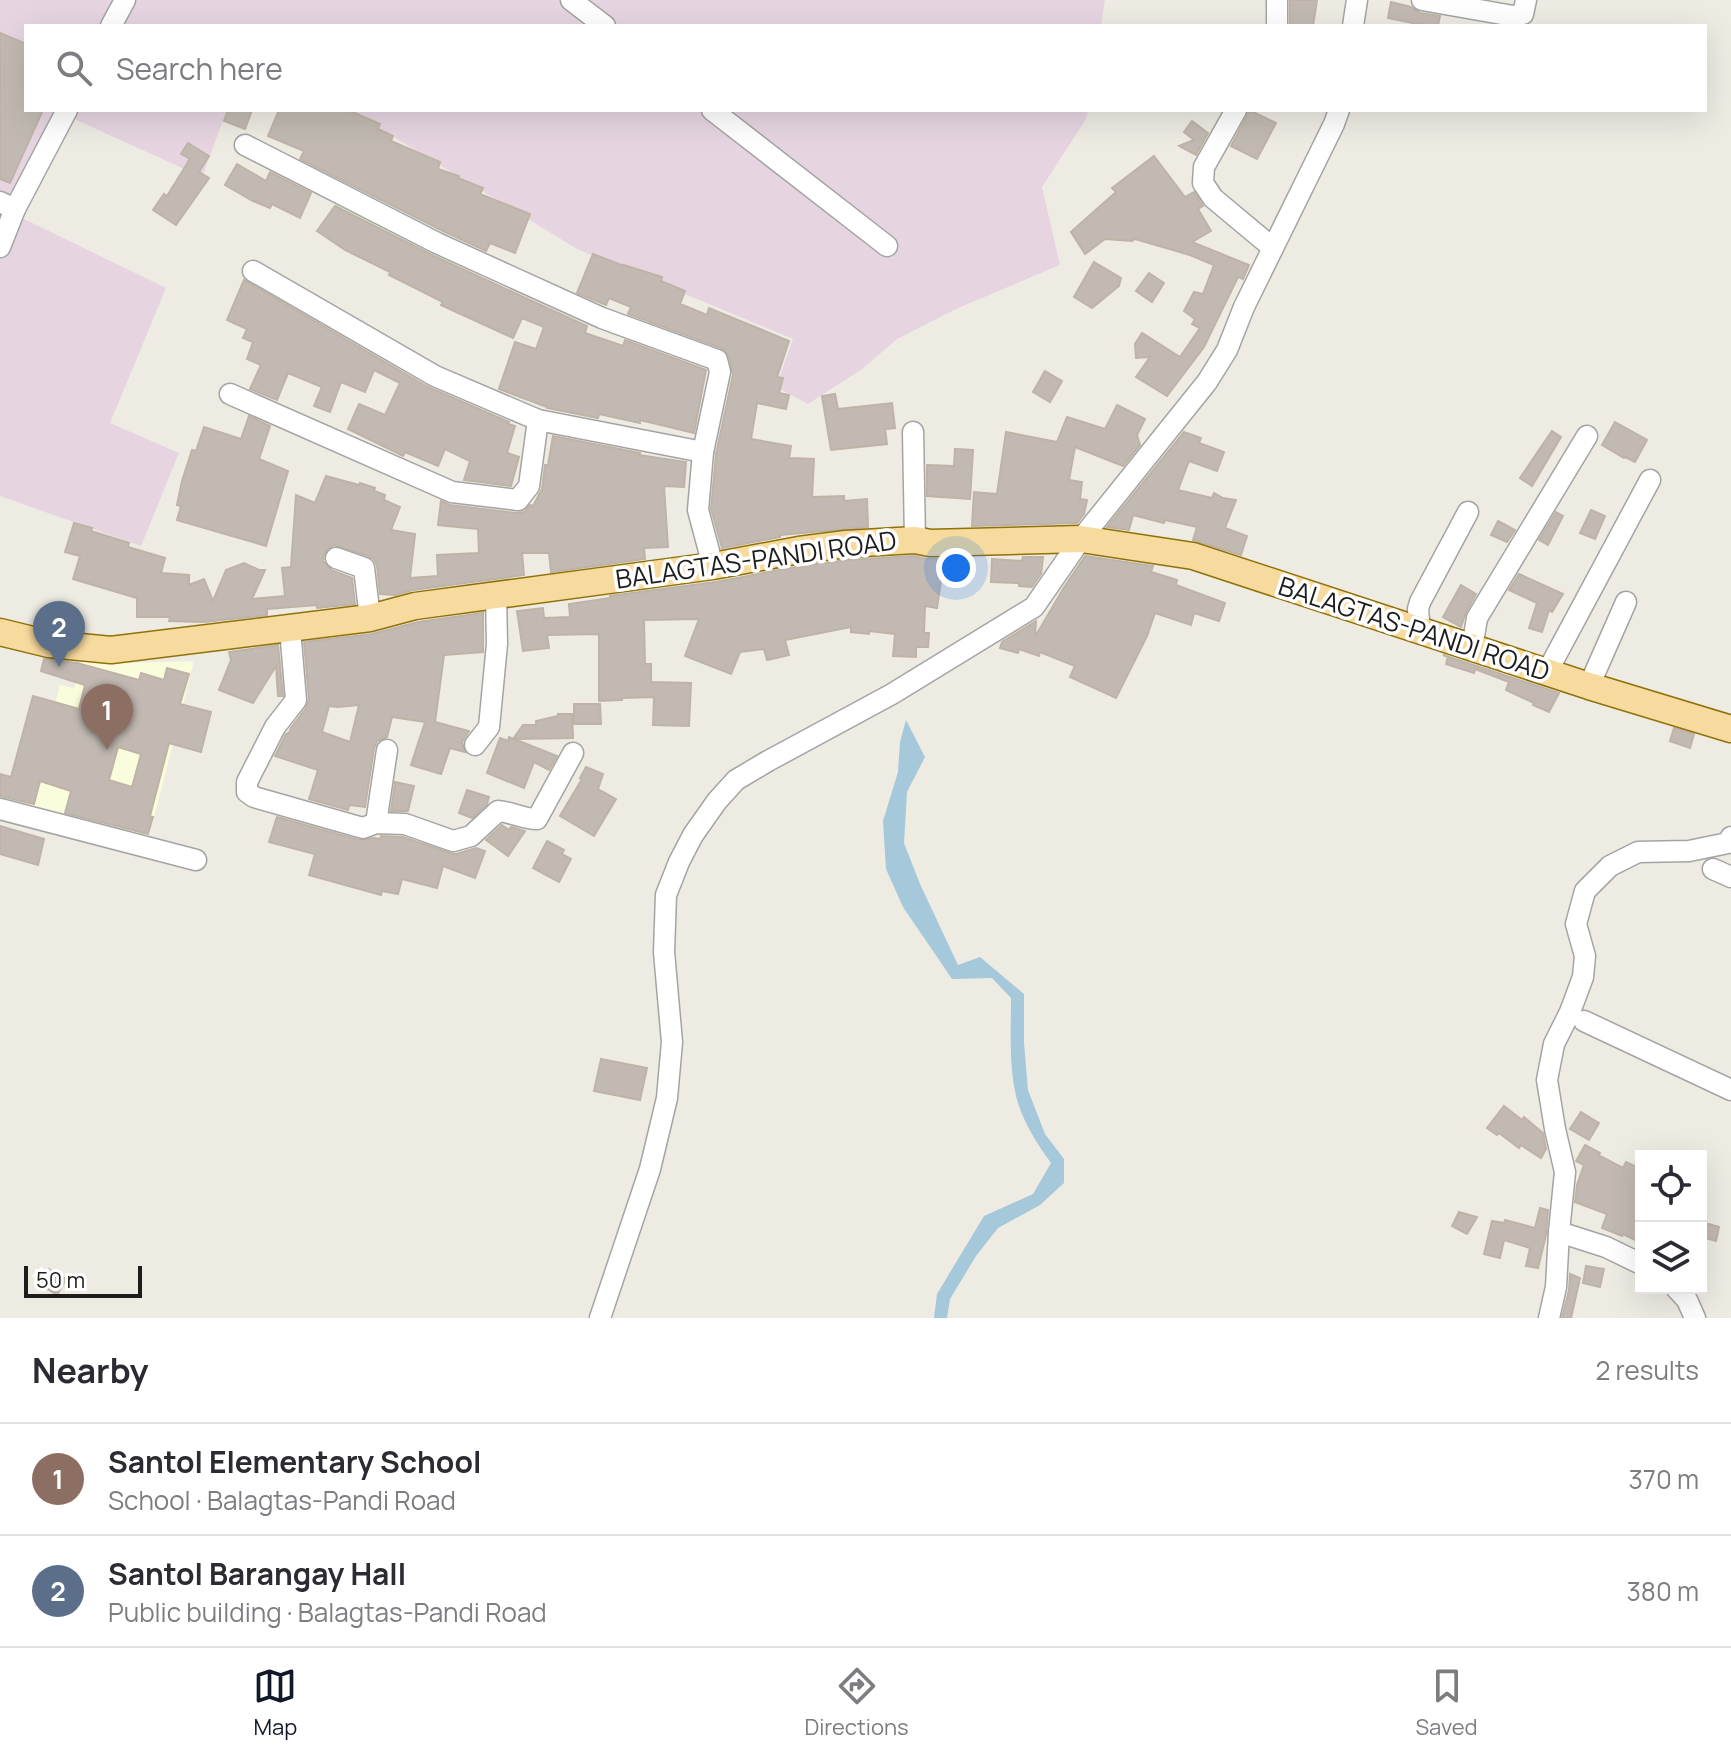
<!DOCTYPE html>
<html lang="en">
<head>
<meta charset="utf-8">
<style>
	body { margin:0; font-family:Manrope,sans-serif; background:#f7f7f7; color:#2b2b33 }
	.controls { position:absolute; right:24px; bottom:24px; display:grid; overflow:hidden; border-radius:0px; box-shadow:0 8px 32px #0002 }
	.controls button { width:72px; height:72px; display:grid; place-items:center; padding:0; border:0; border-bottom:2px solid #e1e1e2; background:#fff; color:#2b2b33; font:40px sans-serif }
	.scale { position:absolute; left:24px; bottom:20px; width:118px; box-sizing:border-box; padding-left:8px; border:4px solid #1d1d1d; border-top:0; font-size:22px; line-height:28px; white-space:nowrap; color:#1d1d1d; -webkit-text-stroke:6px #fff; paint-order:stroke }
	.you { position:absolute; left:956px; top:568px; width:28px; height:28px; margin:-20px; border:6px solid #fff; border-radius:50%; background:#1a73e8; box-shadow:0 0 0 12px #1a73e833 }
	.badge { display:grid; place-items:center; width:52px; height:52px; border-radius:50%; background:#111827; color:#fff; font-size:26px; font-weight:700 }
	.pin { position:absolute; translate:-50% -66px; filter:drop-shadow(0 2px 4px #0008) }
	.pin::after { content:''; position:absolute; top:42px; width:28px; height:24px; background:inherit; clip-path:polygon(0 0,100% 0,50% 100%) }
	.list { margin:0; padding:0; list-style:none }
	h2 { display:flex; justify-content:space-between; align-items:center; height:104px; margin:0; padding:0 32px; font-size:34px }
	h2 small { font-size:26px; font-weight:400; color:#7c7c81 }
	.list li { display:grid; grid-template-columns:52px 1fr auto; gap:24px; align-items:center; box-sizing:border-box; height:112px; padding:0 32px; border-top:2px solid #e1e1e2 }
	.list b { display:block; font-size:30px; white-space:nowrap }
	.list p { margin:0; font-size:26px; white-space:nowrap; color:#7c7c81 }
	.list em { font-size:26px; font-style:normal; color:#7c7c81 }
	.icon { flex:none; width:44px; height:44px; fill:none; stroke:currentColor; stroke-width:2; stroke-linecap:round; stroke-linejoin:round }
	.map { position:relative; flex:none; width:1731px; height:1318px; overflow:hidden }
	.search { position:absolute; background:#fff; box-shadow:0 8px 32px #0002; left:24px; right:24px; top:24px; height:88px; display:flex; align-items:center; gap:20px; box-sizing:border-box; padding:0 28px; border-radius:0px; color:#7c7c81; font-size:30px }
	.sheet { height:328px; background:#fff }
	nav { display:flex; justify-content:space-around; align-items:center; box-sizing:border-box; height:112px; border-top:2px solid #e1e1e2; background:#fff; font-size:22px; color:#7c7c81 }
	nav a { display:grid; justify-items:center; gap:4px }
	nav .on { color:#111827 }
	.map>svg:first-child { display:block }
	.industrial { fill:#e6d5e1 }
	.education { fill:#fafddc }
	.water { fill:#a5c8da }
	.building { fill:#c2bab2; stroke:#beb3a6; stroke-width:2; fill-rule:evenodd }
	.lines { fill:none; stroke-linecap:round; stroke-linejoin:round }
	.minor-casing { stroke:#a4a4a4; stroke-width:23 }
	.major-casing { stroke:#8f7107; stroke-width:29 }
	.minor { stroke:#fff; stroke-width:20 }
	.major { stroke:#f7db9e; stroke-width:26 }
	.labels { text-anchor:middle; stroke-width:7; stroke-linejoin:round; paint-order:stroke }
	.street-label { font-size:26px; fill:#1d1d1d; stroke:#fff }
</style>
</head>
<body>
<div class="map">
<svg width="1731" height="1318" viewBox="0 0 1731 1318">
	<rect width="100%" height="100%" fill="#eeebe3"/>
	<g class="industrial">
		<path d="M0,0H1105L1101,26H26V110H227L202,177L74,119L22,218L166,288L110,423L179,453L141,546L0,496Z"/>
		<path d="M350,110H1088L1086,119L1042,187L1060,265L956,309L897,339L862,369L808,404L776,387L793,339L577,249Z"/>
	</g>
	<path class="education" d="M83,661L132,663L194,661L147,845L26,811L60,685L74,688Z"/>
	<path class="water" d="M906,720L925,757L907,792L904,843L920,884L958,965L980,957L1024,994V1043L1028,1090L1045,1134L1064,1159V1183L1040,1205L998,1228L976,1256L950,1299L947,1318H934L937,1294L984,1216L1033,1194L1051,1163C1036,1142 1020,1118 1015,1091C1009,1061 1011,1028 1011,998L992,978L952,979L903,907L886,869L883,821L898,772L900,742Z"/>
	<g class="building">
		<path d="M1290,0H1317L1313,26H1290Z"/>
		<path d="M1391,2L1411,7L1420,13L1440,16L1438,26H1427L1388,18Z"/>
		<path d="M0,33L26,44V110H43L10,183L0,179Z"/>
		<path d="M228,110H252L245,129L224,121Z"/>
		<path d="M279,110H348L380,124L378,129L393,136L391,141L440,162L438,169L459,176L458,178L483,188L480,194L530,214L515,253L490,243L486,251L443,231L300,159L304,151L268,136Z"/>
		<path d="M1249,110L1276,123L1257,159L1231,146L1247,116Z"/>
		<path d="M1192,121L1208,133L1196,155L1179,146L1194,140L1184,132Z"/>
		<path d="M188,143L209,156L199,172L209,178L176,225L153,210L164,194L167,196L190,159L181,154Z"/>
		<path d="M1154,156L1185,197L1194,192L1203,206L1198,209L1211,231L1192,242L1249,265L1243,279L1238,277L1204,347L1167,396L1136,377L1150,357L1136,358L1135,344L1142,333L1180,357L1200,328L1192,324L1195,319L1184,311L1194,292L1203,294L1214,265L1190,255L1135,239L1132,241L1105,239L1085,254L1071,232L1116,192L1112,188Z"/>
		<path d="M237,164L266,181L270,172L311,193L300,218L272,204L270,208L253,201L225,185Z"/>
		<path d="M335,206L432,255L587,326L585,333L623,346L625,340L706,370L694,433L640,420V423L599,414L598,418L547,408V407L499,389L515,342L536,349L544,327L522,318L513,338L441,305L443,302L389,275L390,272L345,250L317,231Z"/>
		<path d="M593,254L624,266V265L662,277L661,281L685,291L680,304L707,315L709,308L789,341L777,377L783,378L779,393L789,395L786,409L757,403L751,439L791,446L789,458L814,459L812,497L844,496V501L867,499L868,527L780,535V537L722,548L711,509L716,454L733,375L729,356L721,348L628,314L631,307L609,298L606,305L577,293Z"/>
		<path d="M1094,262L1121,278L1119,286L1092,308L1074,297Z"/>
		<path d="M1149,273L1164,283L1152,302L1136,291Z"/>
		<path d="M244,280L428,387L509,422L508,424L515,426L507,453L519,457L511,486L464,480L470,461L445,449L438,466L405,452L403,456L348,429L359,404L385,415L400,383L374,370L365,392L341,382L330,412L314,406L322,387L288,373L277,400L250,389L261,365L247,359L253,342L243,338L247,329L227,320Z"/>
		<path d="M1045,371L1062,381L1050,402L1033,392Z"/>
		<path d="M835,394L838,409L892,403L895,428L885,429L887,444L831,450L822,396Z"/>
		<path d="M1117,405L1145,419L1137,435L1140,445L1123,466L1075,447L1069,480L1082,482L1080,499L1087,500L1084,514L1077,523L972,526L974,492L997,494L1006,432L1057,442L1067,417L1105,429Z"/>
		<path d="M249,416L270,426L259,459L288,471L266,546L177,520L181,506L177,505L182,481L192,450L196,451L204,427L241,439Z"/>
		<path d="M1615,422L1647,440L1635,462L1625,457L1624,458L1602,445Z"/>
		<path d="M1552,431L1561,437L1532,486L1520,478Z"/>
		<path d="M1184,432L1201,438L1199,443L1224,452L1217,471L1189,461L1178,490L1212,498L1214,493L1223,498L1236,500L1225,528L1247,536L1241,555L1193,540L1197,527L1165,520L1164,523L1133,515L1129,530L1107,527Z"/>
		<path d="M553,436L640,453L639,455L686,462L684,487L664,486L668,547L644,548L645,559L551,572L549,553H522L524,575L413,590L395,595L380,594L377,566L374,559L368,556L334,545L327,549L324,554L323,561L331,570L352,578L355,604L317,608V605L267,609V615L204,622L169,621L170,617H137V598L73,579L80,556L65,552L74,523L92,528L91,531L129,543L128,547L165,558L161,573L189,575V585L204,579L213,601L226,570L244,563L259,570H265L252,599L285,596L282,568L291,567L296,495L315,503L326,476L359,485L360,483L375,488L374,491L385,495L384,500L400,507L391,530L415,534L410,578L438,576L437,555L479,553L478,529L438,525L441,501L450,505L516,513L524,512L530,505L533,506L542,489L545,465H548Z"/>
		<path d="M955,449L973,450L970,499L927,496V465L954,466Z"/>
		<path d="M1591,510L1605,516L1595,539L1580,533Z"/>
		<path d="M1556,512L1563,516L1548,545L1539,540Z"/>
		<path d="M1498,521L1515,530L1507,542L1491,535Z"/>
		<path d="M914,556L927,559L949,558L967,561L965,581L941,580L937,608L925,606L924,633H929L928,647H916V657L893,656L895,634L869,631V634L851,632V627L785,640L789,655L767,660L764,649L740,652L731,674L685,656L699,619L644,620L645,664H651V682L691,683L689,726L653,725L654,697L622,698V700L599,701V634L547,635L549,648L523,651L517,611L543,608L544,618L570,617L569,604L610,598V596L716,582L801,566L847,560Z"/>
		<path d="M1085,556L1153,566L1151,572L1177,580L1176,585L1225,603L1219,621L1194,613L1191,625L1155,613L1147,636L1116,698L1070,677L1075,666L1040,652L1039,656L1019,649L1018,653L1000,648L1002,642L1036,621L1035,637L1063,589Z"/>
		<path d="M1023,557H1043L1041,574L1032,587L1019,586V583L991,582L992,559L1022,561Z"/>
		<path d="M1519,574L1563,594L1552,612L1549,610L1542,632L1529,628L1537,603L1509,590Z"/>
		<path d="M1461,585L1476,594L1466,612L1461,627L1443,617Z"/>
		<path d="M483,613V652L444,655L435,722L469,731L462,742L465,752L450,748L441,774L411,765L425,722L392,717L387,737L377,741L374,748L365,807L349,805L348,810L309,799L318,770L275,756L286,734L289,733L291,728L306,708L309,700L304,642L372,634L418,622ZM359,705L350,742L322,732L329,706L338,707Z"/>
		<path d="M278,645L283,696H278L276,666L253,703L219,690L231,660L229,652Z"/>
		<path d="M1443,655L1559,693L1549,712L1533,705L1534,703L1506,690L1509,682L1475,669L1474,673L1446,664L1448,657Z"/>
		<path d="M44,659L77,663L139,680L141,673L164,680L167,668L189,674L180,704L211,712L201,752L169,743L150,816L153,817L148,834L65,813L71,791L40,781L34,804L0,796V774L11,777L33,696L79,709L85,685L41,671ZM118,747L141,754L132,787L109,780Z"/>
		<path d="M574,704H600L601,724H574Z"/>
		<path d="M558,714H572L573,738L514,739L557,756L549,770L534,762L524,788L487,773L500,738L508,741L509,737L513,739L523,725H536V721L558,716Z"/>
		<path d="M1674,728L1694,734L1690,748L1670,741Z"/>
		<path d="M586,767L603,774L598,789L616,799L594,836L560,816L582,779L580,778Z"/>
		<path d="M395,782L414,786L408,811H391Z"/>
		<path d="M467,790L489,797L487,804L472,818L459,813Z"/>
		<path d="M277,817L359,840L374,838L380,839L381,836L403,837L450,853L456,854L476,848L485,851L475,878L443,866L437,888L402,879L398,894L382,891L381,895L309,875L315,854L269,842Z"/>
		<path d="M502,825L509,830L511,827L525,831L508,856L486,840Z"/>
		<path d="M0,826L44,839L38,865L0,854Z"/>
		<path d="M547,841L564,850L562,854L571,859L559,882L533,868Z"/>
		<path d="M601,1059L647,1068L640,1100L594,1091Z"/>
		<path d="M1504,1106L1522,1120L1524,1117L1543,1133L1546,1149L1541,1158L1521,1145L1519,1148L1499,1133L1497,1135L1487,1128Z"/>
		<path d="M1581,1112L1599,1123L1589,1140L1570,1129Z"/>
		<path d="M1585,1145L1600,1153L1598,1155L1623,1168L1626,1162L1641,1169V1243L1623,1234L1622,1236L1602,1228L1607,1214L1575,1202L1577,1185L1584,1165L1576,1161Z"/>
		<path d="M1540,1208L1548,1210L1546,1235L1538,1268L1526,1266L1530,1248L1504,1240L1500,1258L1484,1254L1492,1221L1504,1223L1505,1220L1535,1228Z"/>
		<path d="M1459,1212L1477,1217L1467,1234L1452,1226Z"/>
		<path d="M1705,1223L1719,1227L1716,1241L1702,1237Z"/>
		<path d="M1586,1266L1604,1269L1600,1287L1583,1283Z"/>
		<path d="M49,1269L66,1279L57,1295L40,1284Z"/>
		<path d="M1570,1274L1580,1278L1571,1318H1562L1569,1290Z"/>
	</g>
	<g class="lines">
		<defs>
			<g id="minor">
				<path d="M571,0L605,26"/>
				<path d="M1422,0L1513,16L1523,14L1526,0"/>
				<path d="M111,26L125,0"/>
				<path d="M1277,26V0"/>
				<path d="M1353,26L1357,0"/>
				<path d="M712,110L887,246"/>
				<path d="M1236,110L1204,167L1203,183L1213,198L1273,248"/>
				<path d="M245,145L437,243L602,318L717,360L720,372L703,452L698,510L713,566"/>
				<path d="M0,202L15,209L67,110"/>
				<path d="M0,247L15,209"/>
				<path d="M253,271L435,376L538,420L703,452"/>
				<path d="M230,394L452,492L518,500L529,486L538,420"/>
				<path d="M913,432L915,540"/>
				<path d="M336,558L364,568L370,618"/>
				<path d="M290,629L296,700L275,727L247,782V792L254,797L363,828L376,823L405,824L453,841L471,836L498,811C512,812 523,819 537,819L573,753"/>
				<path d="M1420,631L1418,609L1420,602L1468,512"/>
				<path d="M1472,648L1477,618L1587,436"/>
				<path d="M1547,672L1650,480"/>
				<path d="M1589,686L1626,602"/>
				<path d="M475,745L489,727L497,644L496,595"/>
				<path d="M0,809L196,860"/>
				<path d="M376,823L387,750"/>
				<path d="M1713,869L1731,877"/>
				<path d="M1584,1021L1731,1090"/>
				<path d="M1641,1264L1606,1247L1559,1232L1565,1172L1555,1129L1547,1080L1554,1044L1570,1012L1583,977L1585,956L1576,924L1585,891L1610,866L1638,852L1689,851L1728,843L1731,837"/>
				<path d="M1676,1288L1687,1300L1695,1318"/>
				<path d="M600,1318L650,1169L667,1098L672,1042L664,952L666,895L679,862L693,835L717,801L736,780L768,761L892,694L1034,607L1081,539L1207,382L1227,350L1244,307L1334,124L1339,110"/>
				<path d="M1549,1318L1556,1287L1559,1232"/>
			</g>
			<path id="major" d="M0,632L49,644L111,650L370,618L415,606L713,566L799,550L846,544L915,540L930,543L1081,539L1193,556L1589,686L1731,729"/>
		</defs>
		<use href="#minor" class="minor-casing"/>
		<use href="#major" class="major-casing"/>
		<use href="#minor" class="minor"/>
		<use href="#major" class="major"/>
	</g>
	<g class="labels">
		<g class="street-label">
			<text transform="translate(756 560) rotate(-8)" y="9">BALAGTAS-PANDI ROAD</text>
			<text transform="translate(1414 629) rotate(18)" y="9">BALAGTAS-PANDI ROAD</text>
		</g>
	</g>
</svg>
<div class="controls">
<button><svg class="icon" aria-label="locate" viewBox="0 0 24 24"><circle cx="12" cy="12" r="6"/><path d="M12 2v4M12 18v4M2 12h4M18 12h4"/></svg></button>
<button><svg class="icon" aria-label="layers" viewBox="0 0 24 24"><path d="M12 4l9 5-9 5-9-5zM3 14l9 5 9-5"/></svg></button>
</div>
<div class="scale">50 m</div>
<div class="you"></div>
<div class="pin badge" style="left:107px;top:750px;background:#8d6e63">1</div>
<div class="pin badge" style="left:59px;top:667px;background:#5c6f8a">2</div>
<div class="search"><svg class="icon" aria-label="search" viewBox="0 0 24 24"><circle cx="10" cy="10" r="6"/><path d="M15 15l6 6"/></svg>Search here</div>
</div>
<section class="sheet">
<h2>Nearby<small>2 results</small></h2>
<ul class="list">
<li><span class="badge" style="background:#8d6e63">1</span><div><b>Santol Elementary School</b><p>School · Balagtas-Pandi Road</p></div><em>370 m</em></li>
<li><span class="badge" style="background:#5c6f8a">2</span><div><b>Santol Barangay Hall</b><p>Public building · Balagtas-Pandi Road</p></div><em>380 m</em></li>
</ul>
</section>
<nav>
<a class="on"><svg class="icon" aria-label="map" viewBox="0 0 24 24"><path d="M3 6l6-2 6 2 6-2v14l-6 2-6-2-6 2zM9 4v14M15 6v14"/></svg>Map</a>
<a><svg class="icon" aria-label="directions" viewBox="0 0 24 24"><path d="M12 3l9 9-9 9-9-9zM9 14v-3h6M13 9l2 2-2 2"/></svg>Directions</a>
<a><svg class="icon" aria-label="saved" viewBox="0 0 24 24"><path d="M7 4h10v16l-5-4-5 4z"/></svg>Saved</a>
</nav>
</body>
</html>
